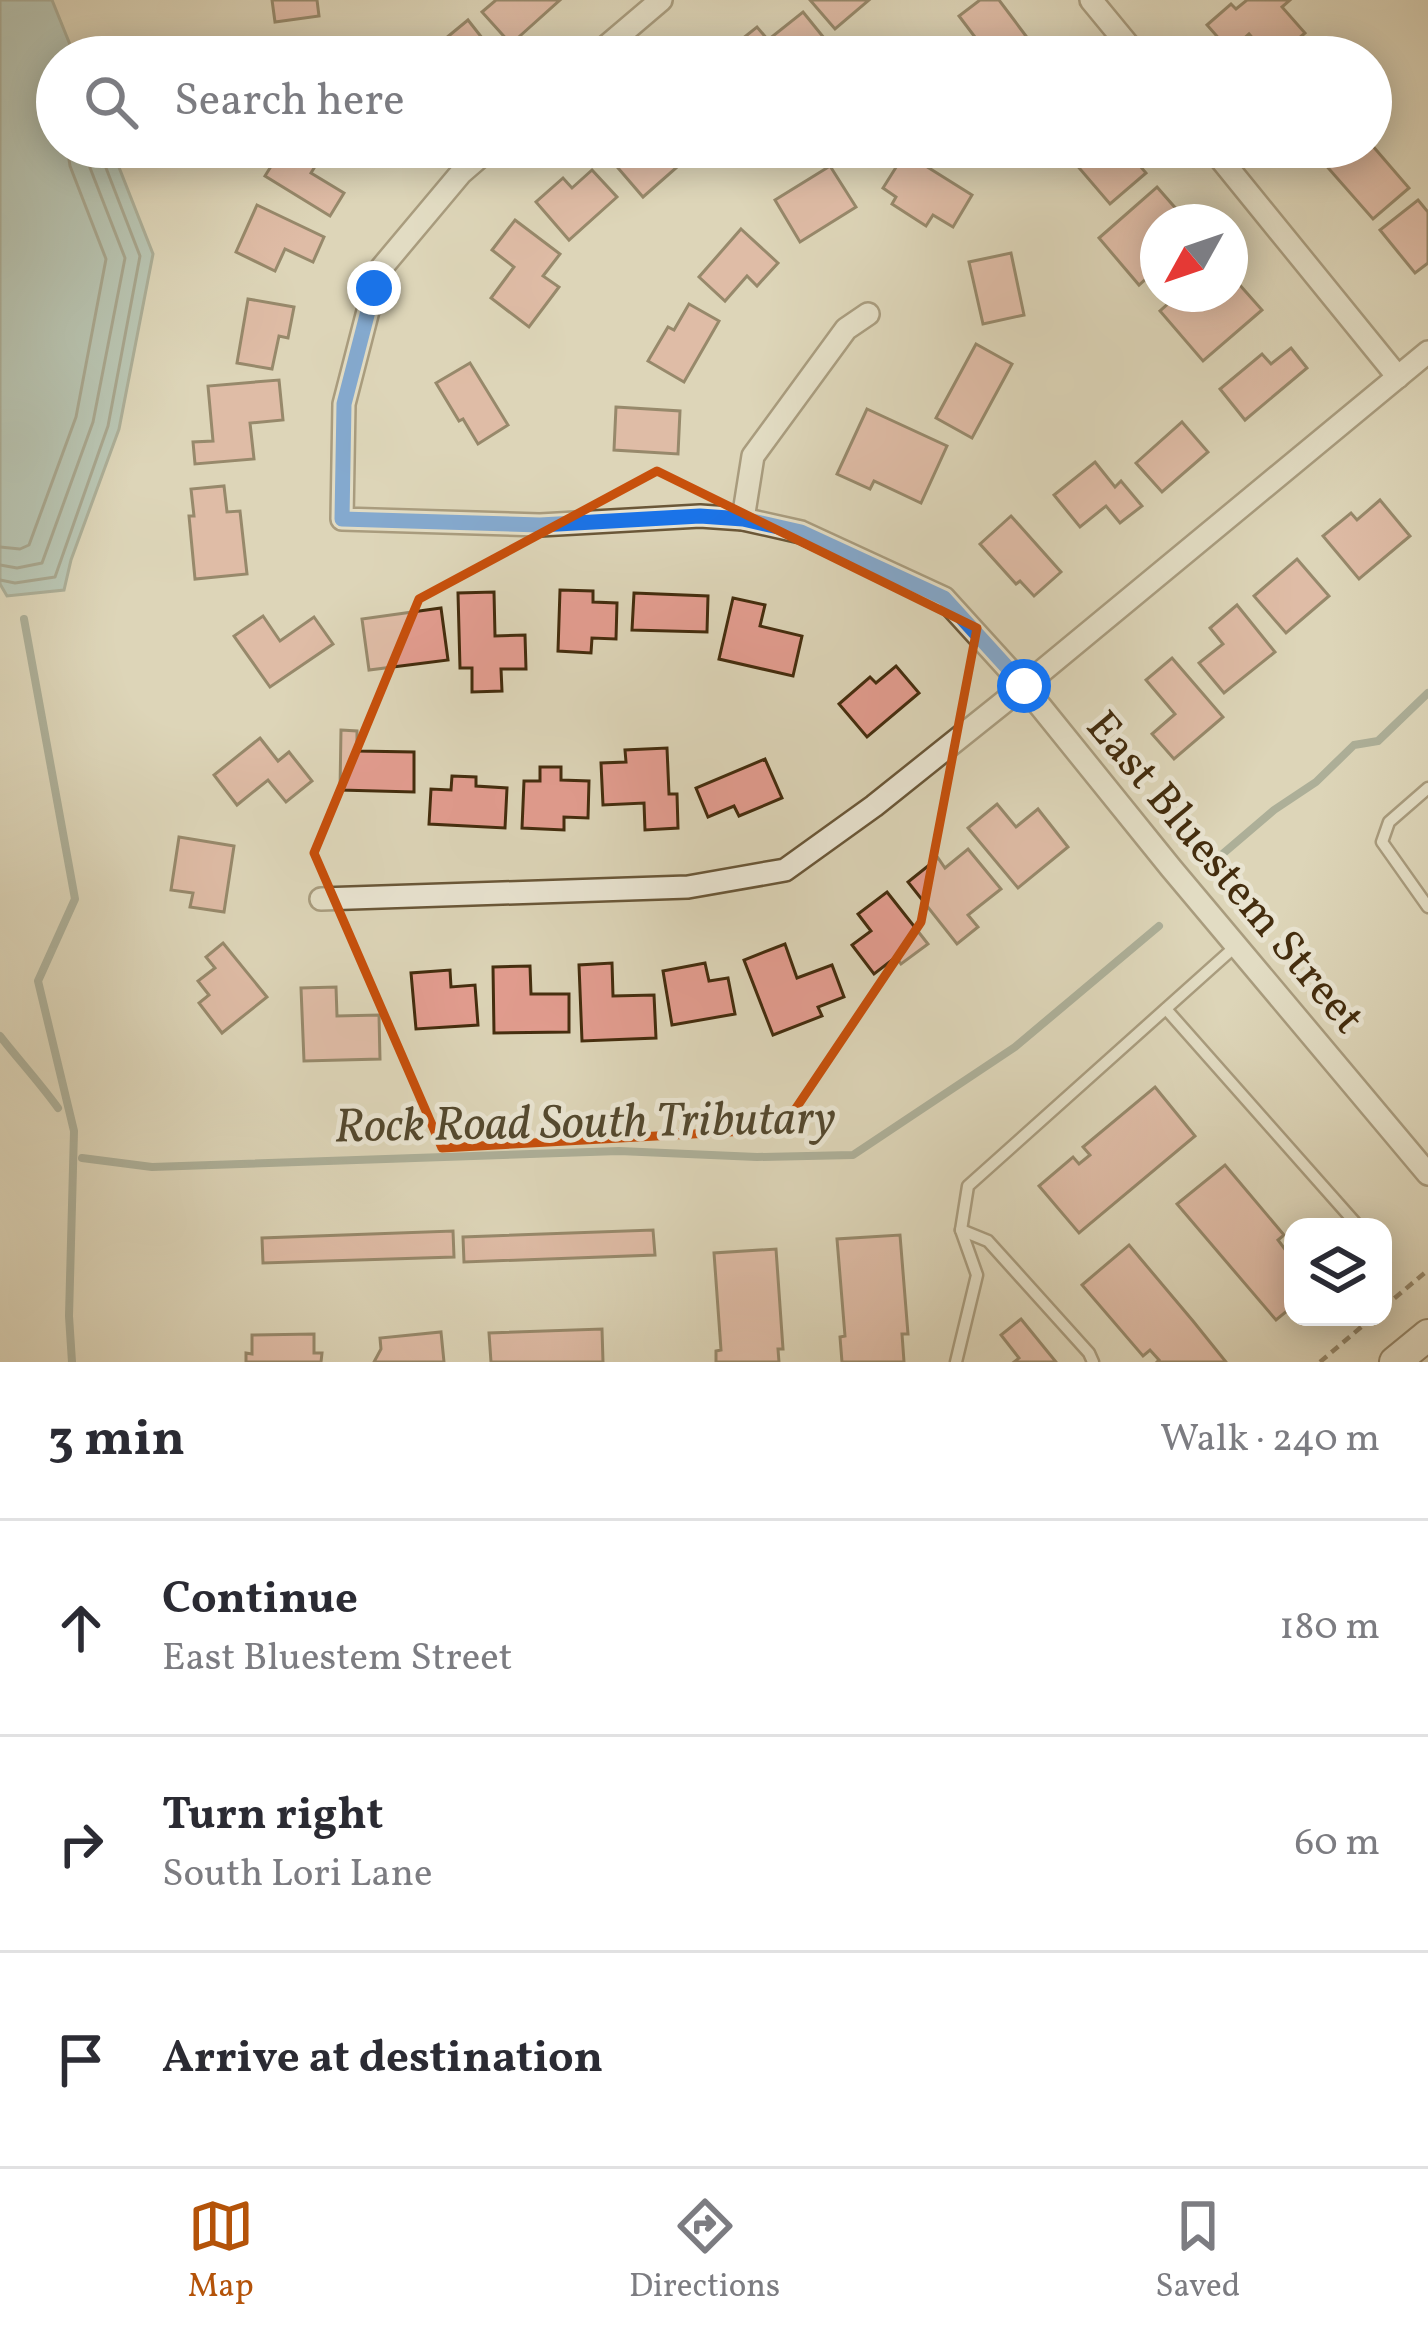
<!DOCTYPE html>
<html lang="en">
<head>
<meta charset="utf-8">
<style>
	body { margin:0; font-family:Vollkorn,serif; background:#f2f2f3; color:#2b2b33 }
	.controls { position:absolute; right:36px; bottom:36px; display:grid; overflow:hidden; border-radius:24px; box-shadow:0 6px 30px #0003 }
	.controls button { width:108px; height:108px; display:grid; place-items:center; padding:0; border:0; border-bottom:3px solid #e1e1e2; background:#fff; color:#2b2b33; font:60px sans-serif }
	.compass { position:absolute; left:1140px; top:204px; width:108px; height:108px; border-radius:50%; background:#fff; box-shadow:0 6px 30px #0003; rotate:230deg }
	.stop { position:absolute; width:36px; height:36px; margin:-27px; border:9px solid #1a73e8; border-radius:50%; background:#fff }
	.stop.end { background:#1a73e8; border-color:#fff; box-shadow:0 3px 12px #0008 }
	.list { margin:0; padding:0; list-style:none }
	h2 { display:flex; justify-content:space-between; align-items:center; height:156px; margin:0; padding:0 48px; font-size:51px }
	h2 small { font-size:39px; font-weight:400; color:#7c7c81 }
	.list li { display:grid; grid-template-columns:78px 1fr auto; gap:36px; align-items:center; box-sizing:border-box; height:216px; padding:0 48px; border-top:3px solid #e1e1e2 }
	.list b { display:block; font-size:45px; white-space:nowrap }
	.list p { margin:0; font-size:39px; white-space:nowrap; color:#7c7c81 }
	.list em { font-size:39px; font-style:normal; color:#7c7c81 }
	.icon { flex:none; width:66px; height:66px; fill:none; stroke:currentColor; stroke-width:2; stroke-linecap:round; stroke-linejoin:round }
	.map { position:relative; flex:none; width:1428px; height:1362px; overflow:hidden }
	.search { position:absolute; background:#fff; box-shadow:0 6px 30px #0003; left:36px; right:36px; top:36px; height:132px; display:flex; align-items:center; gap:30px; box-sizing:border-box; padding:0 42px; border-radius:66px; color:#7c7c81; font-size:45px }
	.sheet { height:804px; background:#fff }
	nav { display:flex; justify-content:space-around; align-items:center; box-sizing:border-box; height:168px; border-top:3px solid #e1e1e2; background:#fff; font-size:33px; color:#7c7c81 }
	nav a { display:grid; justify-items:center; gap:6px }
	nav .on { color:#b45309 }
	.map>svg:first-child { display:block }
	.water { fill:#93b8b3; stroke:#738071; stroke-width:3 }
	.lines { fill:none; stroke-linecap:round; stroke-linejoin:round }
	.shore { stroke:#6c7260; stroke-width:3 }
	.stream { stroke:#738071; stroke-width:8 }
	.building { fill:#e39d90; stroke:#442d0e; stroke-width:3 }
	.lane-casing { stroke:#6a5738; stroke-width:15 }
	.street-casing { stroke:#6a5738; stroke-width:26 }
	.secondary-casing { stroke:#442d0e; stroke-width:34 }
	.path { stroke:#442d0e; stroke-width:4.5; stroke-dasharray:9 6; stroke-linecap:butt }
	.lane { stroke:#e9e4d1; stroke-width:10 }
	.street { stroke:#e9e4d1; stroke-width:21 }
	.secondary { stroke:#e9e4d1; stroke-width:30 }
	.route { stroke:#1a73e8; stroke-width:15 }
	.marked { fill:none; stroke:#c7500c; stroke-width:9; stroke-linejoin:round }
	.labels { text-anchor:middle; stroke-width:10; stroke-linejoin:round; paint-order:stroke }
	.street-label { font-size:45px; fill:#442d0e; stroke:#e9e4d1 }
	.water-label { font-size:48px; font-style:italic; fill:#54492f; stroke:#e9e4d1 }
</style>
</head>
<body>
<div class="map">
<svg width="1428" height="1362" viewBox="0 0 1428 1362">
	<rect width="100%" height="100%" fill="#ddd5b8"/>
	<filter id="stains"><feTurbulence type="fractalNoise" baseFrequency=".00167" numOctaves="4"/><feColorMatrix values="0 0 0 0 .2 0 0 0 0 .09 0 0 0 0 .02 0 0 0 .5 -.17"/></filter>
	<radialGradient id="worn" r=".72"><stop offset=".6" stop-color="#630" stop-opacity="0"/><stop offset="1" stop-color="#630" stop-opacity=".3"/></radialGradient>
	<path class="water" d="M0,0H52L75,57H57V147H111L153,254L119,429L71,560L64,590L7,596L0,584Z"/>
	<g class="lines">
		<g class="shore">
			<path d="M0,547L20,549L29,545L76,417L106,259L70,166L67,147"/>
			<path d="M0,565L17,568L42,563L93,422L125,258L87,160L85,147"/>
			<path d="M0,580L15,583L55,577L108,426L140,256L101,155L100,147"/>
		</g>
		<g class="stream">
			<path d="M24,619L75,899L38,981L74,1131L69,1316L72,1362"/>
			<path d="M1219,857L1274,810L1316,782L1354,745L1378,741L1428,693"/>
			<path d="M0,1036C18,1059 40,1083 58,1108"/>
			<path d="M82,1158L152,1167L619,1151L757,1157L853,1155L1015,1047L1159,926"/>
		</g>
	</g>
	<g class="building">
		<path d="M272,0H317L319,16L275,22Z"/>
		<path d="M496,0H560L511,44L482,12Z"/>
		<path d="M810,0H869L835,29Z"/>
		<path d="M980,0H999L1026,36L999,57H990L959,16Z"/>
		<path d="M1247,0H1290L1282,7L1305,33L1277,57H1269L1249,34L1230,51L1207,25L1231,4L1236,9Z"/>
		<path d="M803,12L833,49L823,57H748L737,43L757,27L768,40Z"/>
		<path d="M468,20L490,48L479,57H423Z"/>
		<path d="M1371,144L1409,188L1373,219L1315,153L1322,147H1371Z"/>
		<path d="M283,147H327L311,173L344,193L330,216L265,176Z"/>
		<path d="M628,147H671L684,161L643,197L612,161Z"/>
		<path d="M1077,147H1107L1110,151L1115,147H1124L1146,173L1110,204L1068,155Z"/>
		<path d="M905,153L972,195L953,227L933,215L926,226L892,204L896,197L883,188Z"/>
		<path d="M830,166L856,207L800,242L775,200Z"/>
		<path d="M592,170L617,197L569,240L536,202L563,178L572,188Z"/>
		<path d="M1157,187L1178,211L1166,222H1158V229L1145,241L1158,256V268L1139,285L1099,238Z"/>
		<path d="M1418,200L1428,212V263L1415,273L1380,230Z"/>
		<path d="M257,205L324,237L313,262L285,249L275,271L236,252Z"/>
		<path d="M515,220L560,254L543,276L559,287L529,327L491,298L514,267L492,250Z"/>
		<path d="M741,229L778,263L757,286L747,276L725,301L699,277Z"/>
		<path d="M1011,253L1024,315L983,324L969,262Z"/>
		<path d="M1238,283L1262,310L1203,361L1160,311L1179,294H1209L1216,302L1225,294H1230V290Z"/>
		<path d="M248,299L294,307L288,338L279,336L272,369L237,363Z"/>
		<path d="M689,304L719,321L684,382L648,361L668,327L674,330Z"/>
		<path d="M976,344L1012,364L972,438L936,418Z"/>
		<path d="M1291,348L1307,368L1245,420L1220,389L1262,354L1271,364Z"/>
		<path d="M470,363L508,425L478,444L463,419L459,421L436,383Z"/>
		<path d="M279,380L283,420L250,423L254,459L195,464L193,442L213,441L208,386Z"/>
		<path d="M616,407L680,411L678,454L614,450Z"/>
		<path d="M867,409L947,446L921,503L874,481L870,489L837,474Z"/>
		<path d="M1182,422L1208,452L1162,492L1136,463Z"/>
		<path d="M1095,462L1115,487L1121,481L1142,506L1120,523L1106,506L1080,527L1054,495Z"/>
		<path d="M224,486L227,512L240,511L247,574L195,579L189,516H194L191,489Z"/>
		<path d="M1380,500L1410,536L1359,579L1323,536L1351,513L1357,520Z"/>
		<path d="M1011,516L1061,572L1034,596L1020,581L1016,584L980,544Z"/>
		<path d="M1297,559L1329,596L1286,633L1254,596Z"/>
		<path d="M560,590L593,591V602L617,603L616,639L592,638L591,653L558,651Z"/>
		<path d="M494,592L495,636L525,635L526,669H501L502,691L472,692V668H460L458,593Z"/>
		<path d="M634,593L708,596L707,632L632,630Z"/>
		<path d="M733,598L765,605L760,626L802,636L793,676L719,659Z"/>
		<path d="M1237,605L1275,652L1224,693L1199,663L1223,644L1210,628Z"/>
		<path d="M441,608L448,660L369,670L362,619Z"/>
		<path d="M263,616L280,641L314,617L333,644L270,687L234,636Z"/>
		<path d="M1172,658L1223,717L1174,759L1152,734L1175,714L1146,680Z"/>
		<path d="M896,666L919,693L867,737L839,704L870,677L876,683Z"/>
		<path d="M341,730L357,731V751L414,752V792L340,790Z"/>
		<path d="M260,738L278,761L289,752L312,781L286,802L268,780L237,805L214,775Z"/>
		<path d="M667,748L669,794H677L678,828L645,830L644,803L603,805L601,763L626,762L625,750Z"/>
		<path d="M765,759L782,798L739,816L734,806L708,817L696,788Z"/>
		<path d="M540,767H561V780L589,781L588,818L564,817V830L522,828L524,781H540Z"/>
		<path d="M452,776L476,777V786L507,788L505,828L429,824L431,789L451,790Z"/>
		<path d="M997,804L1016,827L1038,809L1068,847L1018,888L968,828Z"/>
		<path d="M179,837L234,846L224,912L190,907L193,893L171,890Z"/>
		<path d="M968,849L1001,889L968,915L978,927L957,944L908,882L938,858L945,868Z"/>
		<path d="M887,892L928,944L901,964L896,957L874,974L852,945L871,931L858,914Z"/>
		<path d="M223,943L267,997L222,1033L199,1003L209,995L198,981L215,968L206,957Z"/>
		<path d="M785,944L797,978L832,965L844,997L818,1007L822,1016L773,1035L744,960Z"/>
		<path d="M612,963L613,996L654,995L656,1038L582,1041L579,965Z"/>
		<path d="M705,963L709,981L728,978L735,1014L672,1025L663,971Z"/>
		<path d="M530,966L531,994H569V1032L494,1033L493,967Z"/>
		<path d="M450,970L451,987L475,985L478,1025L416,1029L411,973Z"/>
		<path d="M336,987L337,1016L379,1015L380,1059L304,1061L301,988Z"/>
		<path d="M1155,1087L1195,1136L1079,1233L1039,1186L1073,1157L1079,1164L1090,1155L1083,1147Z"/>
		<path d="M1225,1165L1284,1235L1278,1240L1287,1252L1293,1247V1306L1276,1320L1177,1204Z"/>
		<path d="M653,1230L655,1255L464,1262L463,1237Z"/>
		<path d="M453,1231L454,1257L263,1263L262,1238Z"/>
		<path d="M900,1235L908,1334H902L904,1362H842L840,1337L845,1336L837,1239Z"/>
		<path d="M1129,1245L1193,1321L1226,1362H1157L1159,1360L1150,1350L1143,1356L1082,1285Z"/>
		<path d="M776,1249L783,1349H778L779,1362H716V1351L721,1350L714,1253Z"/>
		<path d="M1021,1319L1056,1362H1014L1019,1358L1001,1335Z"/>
		<path d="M602,1329L603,1362H491L489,1333Z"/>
		<path d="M441,1332L444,1362H374L381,1349L380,1338Z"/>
		<path d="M314,1334V1353H322L321,1362H246V1353L252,1354V1335Z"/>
	</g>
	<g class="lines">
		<defs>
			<g id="lane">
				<path d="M1428,788L1389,822L1382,842L1428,907"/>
				<path d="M1166,1009L1359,1227"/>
				<path d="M961,1230L988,1241L1089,1353L1093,1362"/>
				<path d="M956,1362L977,1275L961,1230L968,1186L1237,945"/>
			</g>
			<g id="street">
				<path d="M1091,0L1138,57"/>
				<path d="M594,57L661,0"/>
				<path d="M491,147L461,173L378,272L344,404L342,519L540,525L700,516L743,519L801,532L944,598L1024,686L1171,868L1428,1174"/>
				<path d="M1211,147L1398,377"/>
				<path d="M743,519L753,456L846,329L868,314"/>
				<path d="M321,899L688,887L785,870L874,806L1024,686L1428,352"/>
			</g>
			<path id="secondary" d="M1395,1362L1428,1335"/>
		</defs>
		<use href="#lane" class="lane-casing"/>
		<use href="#street" class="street-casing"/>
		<use href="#secondary" class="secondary-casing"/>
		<g class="path">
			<path d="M1383,1308L1428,1270"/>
			<path d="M1320,1362L1373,1317"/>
		</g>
		<use href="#lane" class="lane"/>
		<use href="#street" class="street"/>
		<use href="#secondary" class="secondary"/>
	</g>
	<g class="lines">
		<path class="route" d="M374,288L344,404L342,519L540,525L700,516L743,519L801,532L944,598L1024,686"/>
	</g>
	<path d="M0 0H1428V1362H0ZM657,471L977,628L921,922L782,1129L442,1148L314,853L419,599Z" fill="#ddd5b8" fill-opacity=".55" fill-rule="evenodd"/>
	<path class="marked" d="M657,471L977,628L921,922L782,1129L442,1148L314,853L419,599Z"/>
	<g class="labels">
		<g class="street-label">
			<text transform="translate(1227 871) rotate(50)" y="16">East Bluestem Street</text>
		</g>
		<g class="water-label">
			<text transform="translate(585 1120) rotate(-1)" y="17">Rock Road South Tributary</text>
		</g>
	</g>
	<rect width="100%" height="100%" filter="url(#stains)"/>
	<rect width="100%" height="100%" fill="url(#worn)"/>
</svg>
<div class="controls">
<button><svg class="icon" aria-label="layers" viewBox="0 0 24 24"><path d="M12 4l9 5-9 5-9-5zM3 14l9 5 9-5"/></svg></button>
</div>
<svg class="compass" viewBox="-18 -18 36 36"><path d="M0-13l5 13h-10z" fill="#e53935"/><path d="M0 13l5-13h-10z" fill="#7c7c81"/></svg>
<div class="stop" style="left:1024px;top:686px"></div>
<div class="stop end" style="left:374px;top:288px"></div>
<div class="search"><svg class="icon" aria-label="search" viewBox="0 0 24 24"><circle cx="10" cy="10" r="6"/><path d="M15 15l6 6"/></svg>Search here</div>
</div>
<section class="sheet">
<h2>3 min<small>Walk · 240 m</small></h2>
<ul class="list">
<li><svg class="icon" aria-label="ahead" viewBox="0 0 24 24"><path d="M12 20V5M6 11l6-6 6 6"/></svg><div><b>Continue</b><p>East Bluestem Street</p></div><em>180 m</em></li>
<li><svg class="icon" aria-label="right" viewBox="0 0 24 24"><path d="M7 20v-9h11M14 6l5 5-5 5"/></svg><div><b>Turn right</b><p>South Lori Lane</p></div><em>60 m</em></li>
<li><svg class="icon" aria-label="arrive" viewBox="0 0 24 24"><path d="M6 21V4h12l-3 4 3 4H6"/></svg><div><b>Arrive at destination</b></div></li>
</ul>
</section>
<nav>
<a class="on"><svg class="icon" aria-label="map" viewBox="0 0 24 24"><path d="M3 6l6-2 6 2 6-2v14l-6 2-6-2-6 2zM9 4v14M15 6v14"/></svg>Map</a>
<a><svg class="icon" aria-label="directions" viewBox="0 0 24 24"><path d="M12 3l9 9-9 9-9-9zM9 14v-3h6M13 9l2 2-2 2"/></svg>Directions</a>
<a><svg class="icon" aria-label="saved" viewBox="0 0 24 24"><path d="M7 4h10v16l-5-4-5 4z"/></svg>Saved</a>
</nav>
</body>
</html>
